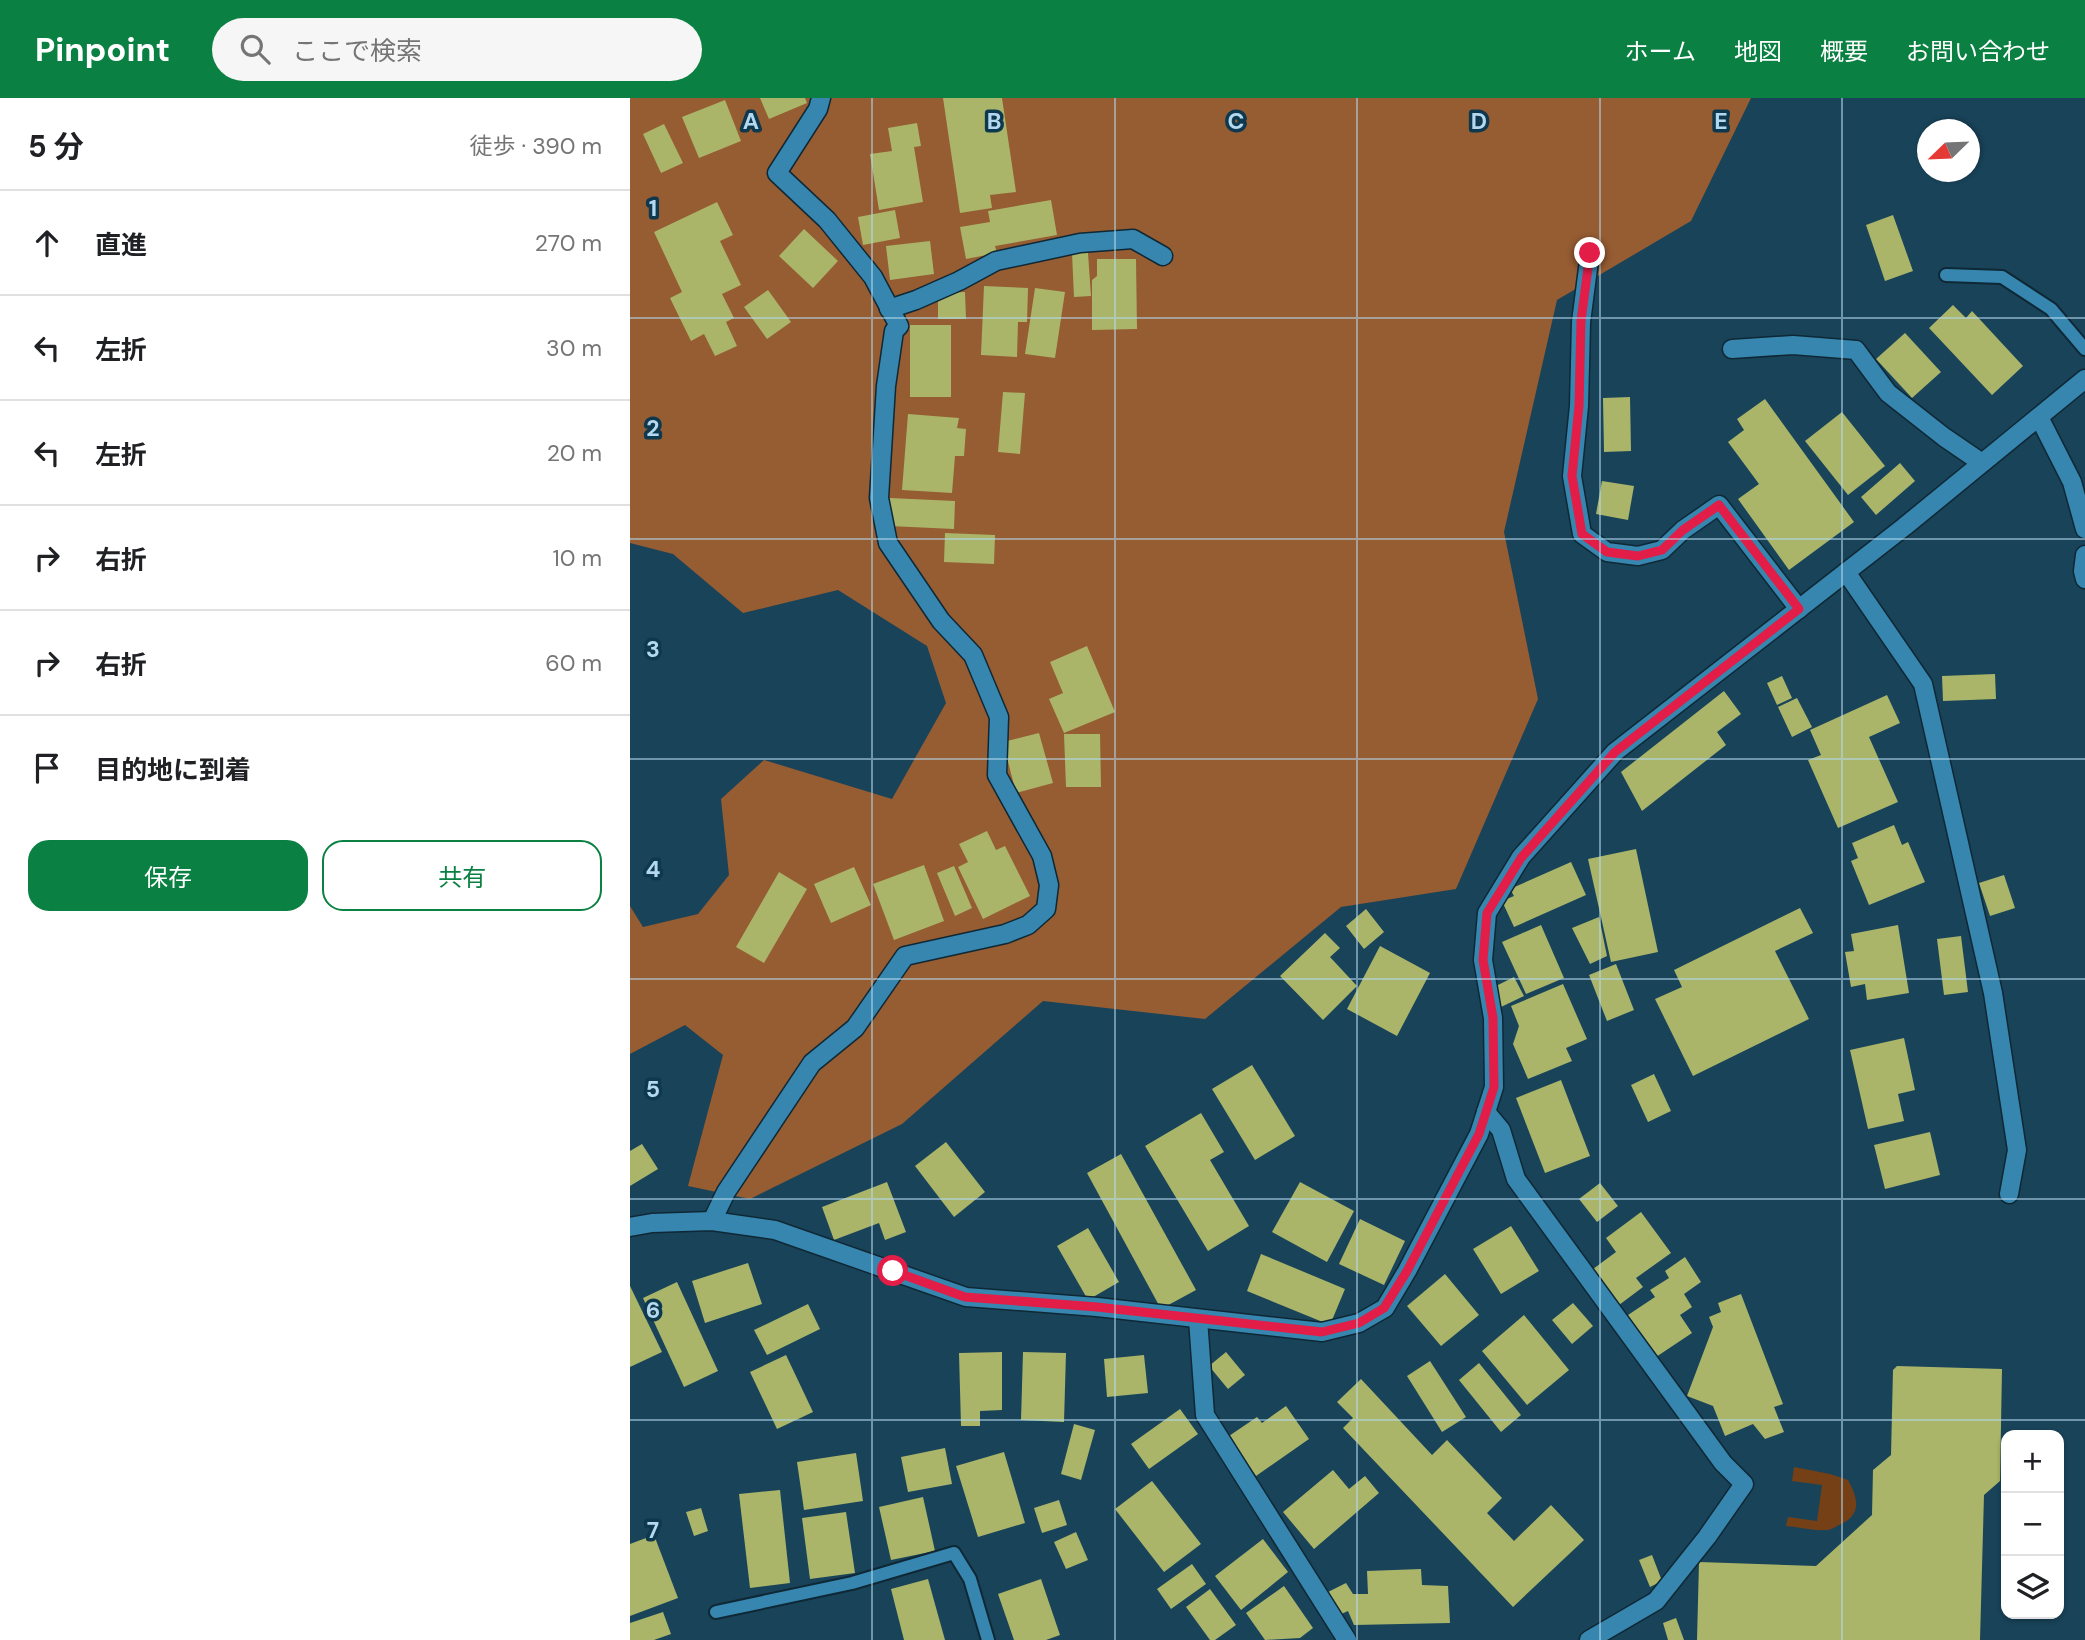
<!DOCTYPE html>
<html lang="ja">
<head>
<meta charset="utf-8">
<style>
	body { margin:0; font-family:"DM Sans","Noto Sans JP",sans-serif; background:#f6f6f6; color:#202124 }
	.controls { position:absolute; right:21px; bottom:21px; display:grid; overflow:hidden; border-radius:14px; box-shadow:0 2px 5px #0004 }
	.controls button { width:63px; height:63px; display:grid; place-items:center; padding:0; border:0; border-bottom:2px solid #e0e0e0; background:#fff; color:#202124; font:35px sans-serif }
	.compass { position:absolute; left:1287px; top:21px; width:63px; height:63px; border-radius:50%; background:#fff; box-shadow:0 2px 5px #0004; rotate:247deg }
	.stop { position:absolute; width:21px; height:21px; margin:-16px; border:5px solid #e11d48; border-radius:50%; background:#fff }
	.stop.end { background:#e11d48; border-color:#fff; box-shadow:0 2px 7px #0008 }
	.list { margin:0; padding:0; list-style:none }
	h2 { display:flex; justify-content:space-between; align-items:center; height:91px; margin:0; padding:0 28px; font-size:30px }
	h2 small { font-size:23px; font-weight:400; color:#757577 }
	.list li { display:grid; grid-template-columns:46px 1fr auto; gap:21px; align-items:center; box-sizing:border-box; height:105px; padding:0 28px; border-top:2px solid #e0e0e0 }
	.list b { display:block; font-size:26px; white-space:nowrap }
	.list em { font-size:23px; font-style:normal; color:#757577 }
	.actions { display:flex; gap:14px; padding:21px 28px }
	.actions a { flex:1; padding:16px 0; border:2px solid #0b8043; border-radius:21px; text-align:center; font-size:24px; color:#0b8043 }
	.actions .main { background:#0b8043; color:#fff }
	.icon { flex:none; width:38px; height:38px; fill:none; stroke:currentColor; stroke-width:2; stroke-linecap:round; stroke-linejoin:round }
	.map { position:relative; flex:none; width:1455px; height:1542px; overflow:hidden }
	header { display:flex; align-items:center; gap:42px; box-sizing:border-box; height:98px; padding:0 35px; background:#0b8043; color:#fff }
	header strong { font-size:33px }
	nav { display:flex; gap:38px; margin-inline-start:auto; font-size:24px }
	.search { width:490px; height:63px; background:#f6f6f6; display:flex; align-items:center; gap:18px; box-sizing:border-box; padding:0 24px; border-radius:38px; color:#757577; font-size:26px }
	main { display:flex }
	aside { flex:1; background:#fff }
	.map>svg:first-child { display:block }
	.green { fill:#754015 }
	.forest { fill:#965c32 }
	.building { fill:#aab569 }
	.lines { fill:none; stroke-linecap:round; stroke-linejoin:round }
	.service-casing { stroke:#0f2835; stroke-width:16 }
	.minor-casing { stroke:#0f2835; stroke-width:21 }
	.tertiary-casing { stroke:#0f2835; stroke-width:21 }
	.service { stroke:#3786af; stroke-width:12 }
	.minor { stroke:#3786af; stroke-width:18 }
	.tertiary { stroke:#3786af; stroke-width:18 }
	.route { stroke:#e11d48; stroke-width:9 }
	.grid { fill:none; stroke:#b4d8ef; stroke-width:2; stroke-opacity:0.55 }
	.grid-label { font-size:23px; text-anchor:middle; font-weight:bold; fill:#b4d8ef; stroke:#0d384e; stroke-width:7; stroke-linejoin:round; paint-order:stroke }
</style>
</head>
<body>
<header>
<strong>Pinpoint</strong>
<div class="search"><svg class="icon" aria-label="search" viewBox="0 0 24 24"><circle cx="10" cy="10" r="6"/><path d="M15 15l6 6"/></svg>ここで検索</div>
<nav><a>ホーム</a><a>地図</a><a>概要</a><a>お問い合わせ</a></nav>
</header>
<main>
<aside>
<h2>5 分<small>徒歩 · 390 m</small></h2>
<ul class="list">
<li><svg class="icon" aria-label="ahead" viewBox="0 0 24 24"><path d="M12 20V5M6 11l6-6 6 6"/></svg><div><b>直進</b></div><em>270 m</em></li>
<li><svg class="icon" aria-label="left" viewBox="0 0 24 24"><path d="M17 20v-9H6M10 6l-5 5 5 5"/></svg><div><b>左折</b></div><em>30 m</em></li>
<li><svg class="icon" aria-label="left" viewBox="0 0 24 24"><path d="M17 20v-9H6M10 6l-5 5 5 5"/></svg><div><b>左折</b></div><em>20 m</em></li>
<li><svg class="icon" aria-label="right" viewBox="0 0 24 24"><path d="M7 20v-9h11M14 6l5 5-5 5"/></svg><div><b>右折</b></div><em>10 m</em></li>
<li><svg class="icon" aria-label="right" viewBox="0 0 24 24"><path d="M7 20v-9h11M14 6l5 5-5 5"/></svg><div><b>右折</b></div><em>60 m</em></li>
<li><svg class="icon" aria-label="arrive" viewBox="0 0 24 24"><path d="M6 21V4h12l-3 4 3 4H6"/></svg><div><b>目的地に到着</b></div></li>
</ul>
<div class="actions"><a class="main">保存</a><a>共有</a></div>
</aside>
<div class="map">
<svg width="1455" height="1542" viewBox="0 0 1455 1542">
	<rect width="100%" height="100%" fill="#194359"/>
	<path class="green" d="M1164,1369L1200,1376L1218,1382C1229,1402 1232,1418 1207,1428C1204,1430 1200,1432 1197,1432C1184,1433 1169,1429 1156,1428L1158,1419L1187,1423L1192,1387L1162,1383Z"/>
	<path class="forest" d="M0,0H1121L1061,123L927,202L874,434L908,601L826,791L711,809L575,921L413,903L272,1026L120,1101L58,1088L93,957L55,927L0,956V808L13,829L68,816L99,777L91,701L134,662L262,701L316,605L297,548L208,492L113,515L43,456L0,445Z"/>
	<g class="building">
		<path d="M130,0H175L177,5L139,21Z"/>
		<path d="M313,0H372L386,94L360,97L362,110L330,115Z"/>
		<path d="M95,2L111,43L69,60L52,19Z"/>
		<path d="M287,25L291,48L284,49L293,104L249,112L240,56L262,53L258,30Z"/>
		<path d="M34,26L53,65L31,75L13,36Z"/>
		<path d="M421,102L427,137L365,148L367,155L336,161L330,129L360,124L358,113Z"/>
		<path d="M87,104L103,137L90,143L111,187L92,196L104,220L96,224L107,248L85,258L74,236L61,243L40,200L52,194L24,134Z"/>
		<path d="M265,112L270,140L233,147L228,119Z"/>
		<path d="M1263,117L1283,173L1255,183L1236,127Z"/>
		<path d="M174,131L208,163L183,190L149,158Z"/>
		<path d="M300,143L304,176L260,182L256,148Z"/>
		<path d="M442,155H458L461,198L444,199Z"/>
		<path d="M467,161H506L507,231L462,232V182L467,178Z"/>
		<path d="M354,188L398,190L397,224H388L387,259L351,257Z"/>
		<path d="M405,190L435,194L425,260L395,256Z"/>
		<path d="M138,192L161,224L137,241L114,209Z"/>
		<path d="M335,194L336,221H308V195Z"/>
		<path d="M1323,207L1336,220L1342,213L1393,268L1362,297L1299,230Z"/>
		<rect x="280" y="227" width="41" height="72"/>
		<path d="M1275,235L1311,274L1282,300L1246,261Z"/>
		<path d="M373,294L395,295L390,356L368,354Z"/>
		<path d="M1000,299L1001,353L974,354L973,300Z"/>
		<path d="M1135,301L1224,424L1159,472L1108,401L1129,386L1098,344L1114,332L1107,321Z"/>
		<path d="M1212,314L1255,368L1218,397L1175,343Z"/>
		<path d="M278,316L329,320L327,330L336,331L334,358H325L322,395L272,392Z"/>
		<path d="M1270,365L1285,383L1246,417L1231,399Z"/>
		<path d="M972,383L1004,388L998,422L966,416Z"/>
		<path d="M260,400L325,403L324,431L259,428Z"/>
		<path d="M315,435L365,437L364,466L314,464Z"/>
		<path d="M457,548L485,614L434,635L419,601L433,595L420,564Z"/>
		<path d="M1365,576L1366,601L1313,603L1312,578Z"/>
		<path d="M1152,578L1162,600L1147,607L1137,585Z"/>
		<path d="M1094,593L1111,616L1087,634L1096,647L1012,713L991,674Z"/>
		<path d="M1257,597L1270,625L1239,639L1268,704L1208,730L1178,662L1191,657L1180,632Z"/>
		<path d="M1167,600L1182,629L1162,639L1148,609Z"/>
		<path d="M409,635L423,685L386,695L373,644Z"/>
		<path d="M434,636H470L471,689H436Z"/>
		<path d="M1264,727L1272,747L1278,744L1295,784L1239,807L1221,763L1228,760L1222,745Z"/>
		<path d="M357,733L366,752L375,748L400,798L353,821L328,769L338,764L329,746Z"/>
		<path d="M1006,751L1028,854L981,864L958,761Z"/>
		<path d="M941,764L956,797L884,829L872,803L884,798L880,791Z"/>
		<path d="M294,767L314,823L264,842L243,786Z"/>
		<path d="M324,768L342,810L325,818L307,775Z"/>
		<path d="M224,769L241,807L201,825L184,786Z"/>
		<path d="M149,774L177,791L134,865L106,849Z"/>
		<path d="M1374,777L1385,810L1360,818L1349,785Z"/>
		<path d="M1170,810L1183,835L1145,853L1179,921L1063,978L1025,901L1052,889L1044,872Z"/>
		<path d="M736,811L754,834L734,851L716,828Z"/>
		<path d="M969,819L977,858L960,866L942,830Z"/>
		<path d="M911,827L934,880L896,896L872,844Z"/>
		<path d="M1268,827L1279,895L1237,902L1235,886L1221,889L1215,854L1224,853L1221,836Z"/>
		<path d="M695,835L710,850L700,859L727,888L693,922L650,878Z"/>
		<path d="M1331,838L1338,894L1314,897L1307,841Z"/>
		<path d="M750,848L800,875L767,938L717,911Z"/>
		<path d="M986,866L1004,912L977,923L959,877Z"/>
		<path d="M884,879L894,898L871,909L862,890Z"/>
		<path d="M933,886L957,941L936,950L942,963L898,981L883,946L889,928L881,908Z"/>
		<path d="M1274,940L1285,992L1268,996L1274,1023L1238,1031L1220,952Z"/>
		<path d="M622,967L665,1038L625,1062L582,991Z"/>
		<path d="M1024,976L1041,1013L1018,1024L1001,987Z"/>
		<path d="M931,982L960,1058L915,1075L886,1000Z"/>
		<path d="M571,1015L594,1054L580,1062L619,1128L578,1153L515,1048Z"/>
		<path d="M1300,1034L1310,1077L1255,1091L1244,1047Z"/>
		<path d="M316,1044L355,1094L324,1119L285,1068Z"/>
		<path d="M12,1046L28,1071L0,1088V1053Z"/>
		<path d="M491,1056L566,1192L531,1211L457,1075Z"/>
		<path d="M257,1084L276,1134L255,1142L249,1125L204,1142L192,1109Z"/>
		<path d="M670,1084L724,1113L697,1164L642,1134Z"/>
		<path d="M970,1085L988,1108L967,1124L949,1101Z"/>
		<path d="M1011,1114L1041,1155L1006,1180L1013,1189L985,1210L959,1174L986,1154L976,1140Z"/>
		<path d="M730,1121L775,1143L754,1187L709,1166Z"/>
		<path d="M881,1128L909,1173L871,1196L843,1151Z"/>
		<path d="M458,1130L489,1184L458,1202L427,1148Z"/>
		<path d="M631,1156L715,1191L700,1227L617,1193Z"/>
		<path d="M1055,1159L1071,1184L1054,1196L1062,1209L1050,1217L1062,1235L1023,1261L995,1219L1025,1199L1020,1192L1039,1180L1035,1173Z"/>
		<path d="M118,1165L132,1206L75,1225L62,1183Z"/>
		<path d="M815,1176L849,1217L811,1248L777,1208Z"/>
		<path d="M47,1184L88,1273L54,1289L13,1200Z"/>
		<path d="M0,1188L32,1254L0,1269Z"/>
		<path d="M1111,1196L1153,1306L1144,1309L1154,1334L1135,1341L1123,1326L1095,1338L1083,1308L1057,1298L1083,1229L1079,1219L1091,1214L1088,1205Z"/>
		<path d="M943,1205L963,1228L942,1246L922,1222Z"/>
		<path d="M178,1206L190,1231L137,1257L124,1232Z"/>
		<path d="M894,1217L939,1272L897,1307L852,1253Z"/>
		<path d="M372,1254V1312L350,1313V1328H331L329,1255Z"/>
		<path d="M393,1254L436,1255L434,1324L391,1322Z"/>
		<path d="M596,1254L615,1277L598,1291L579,1268Z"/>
		<path d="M156,1257L183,1314L147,1331L120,1274Z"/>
		<path d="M514,1257L518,1295L477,1299L474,1261Z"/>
		<path d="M800,1263L836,1319L812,1334L777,1278Z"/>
		<path d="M849,1265L891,1317L871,1334L829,1282Z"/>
		<path d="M1267,1268L1372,1271L1370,1383L1354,1397L1350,1542H1067L1069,1464L1186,1468L1242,1417L1243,1372L1261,1357L1263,1272Z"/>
		<path d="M731,1281L802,1357L817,1342L872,1400L857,1415L884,1443L921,1407L954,1442L883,1509L713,1330L723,1320L707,1304Z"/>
		<path d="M656,1308L679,1341L626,1378L599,1338L627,1319L632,1325Z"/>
		<path d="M550,1311L568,1336L519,1371L501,1346Z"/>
		<path d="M444,1326L465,1332L451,1382L431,1376Z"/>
		<path d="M315,1350L322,1386L278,1394L271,1359Z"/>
		<path d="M374,1354L395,1425L348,1439L326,1368Z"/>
		<path d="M226,1355L233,1403L174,1412L167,1364Z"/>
		<path d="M703,1372L719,1391L735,1378L749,1395L684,1451L653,1414Z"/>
		<path d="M522,1383L571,1446L534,1474L485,1411Z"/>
		<path d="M150,1392L160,1485L120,1490L109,1396Z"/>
		<path d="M293,1399L305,1453L261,1462L249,1409Z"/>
		<path d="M429,1402L437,1427L412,1435L404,1410Z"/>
		<path d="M71,1410L78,1433L64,1438L56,1414Z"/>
		<path d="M216,1414L225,1475L180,1481L172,1420Z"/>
		<path d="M446,1434L458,1462L436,1471L424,1444Z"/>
		<path d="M24,1437L48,1500L0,1518V1446Z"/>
		<path d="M633,1441L658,1474L611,1512L585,1478Z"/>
		<path d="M1022,1457L1032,1483L1020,1489L1009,1462Z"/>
		<path d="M562,1466L576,1486L541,1511L527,1491Z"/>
		<path d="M791,1471L792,1487L818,1488L820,1525L724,1527L718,1513L709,1517L698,1494L716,1485L723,1496H738L737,1473Z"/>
		<path d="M298,1481L315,1542H274L261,1491Z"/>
		<path d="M411,1481L430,1537L416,1542H384L368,1496Z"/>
		<path d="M654,1488L683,1530L670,1540L635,1542L616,1515Z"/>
		<path d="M580,1491L606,1527L585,1542H580L556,1509Z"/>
		<path d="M33,1514L41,1536L24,1542H0V1525Z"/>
		<path d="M1046,1520L1054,1542H1038L1033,1525Z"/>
	</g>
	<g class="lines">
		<defs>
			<g id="service">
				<path d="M1316,177L1372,179L1421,211L1455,251"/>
				<path d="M86,1514L222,1485L324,1455L340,1481L358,1542"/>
			</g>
			<g id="minor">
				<path d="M960,155L951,224L949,308L942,378L952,436L977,454L1008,458L1032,452L1053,432L1089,407L1169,511"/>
				<path d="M259,211L286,202L329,183L366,163L450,145L503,141L533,158"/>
				<path d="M1102,251L1163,247L1226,252L1258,295L1314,339L1352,365"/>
				<path d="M1409,319L1442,384L1455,431"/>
				<path d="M1455,457L1453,473L1455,481"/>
				<path d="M1216,474L1293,586L1363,895L1387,1052L1379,1096"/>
				<path d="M856,1014L871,1032L886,1081L1093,1365L1114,1386L1077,1439L1026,1503L959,1542"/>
				<path d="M82,1123L96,1094L182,965L225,930L275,858L375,836L398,827L416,811L419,787L412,758L367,677L369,619L343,557L311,523L258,445L249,400L256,288L264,233L269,228L243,179L197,122L147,75L188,11L191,0"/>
				<path d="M568,1221L575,1317L717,1542"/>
			</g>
			<path id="tertiary" d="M0,1129L22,1125L82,1123L145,1132L336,1199L467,1209L692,1234L729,1225L755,1210L777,1173L849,1036L864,989L863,920L853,862L857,815L891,759L985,654L1274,429L1455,281"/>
		</defs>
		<use href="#service" class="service-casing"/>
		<use href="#minor" class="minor-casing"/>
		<use href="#tertiary" class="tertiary-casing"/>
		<use href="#service" class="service"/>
		<use href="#minor" class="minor"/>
		<use href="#tertiary" class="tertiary"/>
	</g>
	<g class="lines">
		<path class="route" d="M263,1173L335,1199L467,1209L692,1234L729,1225L754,1210L777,1173L849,1036L864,989L863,920L853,862L857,815L891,760L985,654L1169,511L1089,407L1053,432L1032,452L1008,458L977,454L952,436L942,378L949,308L951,223L960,155"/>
	</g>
	<path class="grid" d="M242,0V1542M485,0V1542M727,0V1542M970,0V1542M1212,0V1542M0,220H1455M0,441H1455M0,661H1455M0,881H1455M0,1101H1455M0,1322H1455"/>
	<g class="grid-label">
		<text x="121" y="31">A</text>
		<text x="364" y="31">B</text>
		<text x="606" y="31">C</text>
		<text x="849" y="31">D</text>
		<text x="1091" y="31">E</text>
		<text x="23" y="118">1</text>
		<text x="23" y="338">2</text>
		<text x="23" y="559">3</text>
		<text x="23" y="779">4</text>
		<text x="23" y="999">5</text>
		<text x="23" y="1220">6</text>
		<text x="23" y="1440">7</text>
	</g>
</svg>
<div class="controls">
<button>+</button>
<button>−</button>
<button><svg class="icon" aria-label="layers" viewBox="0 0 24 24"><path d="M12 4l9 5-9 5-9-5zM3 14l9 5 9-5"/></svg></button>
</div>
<svg class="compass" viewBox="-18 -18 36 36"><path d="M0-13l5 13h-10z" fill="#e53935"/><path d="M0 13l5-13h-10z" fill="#757577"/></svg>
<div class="stop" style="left:263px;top:1173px"></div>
<div class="stop end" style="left:960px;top:155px"></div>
</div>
</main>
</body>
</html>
